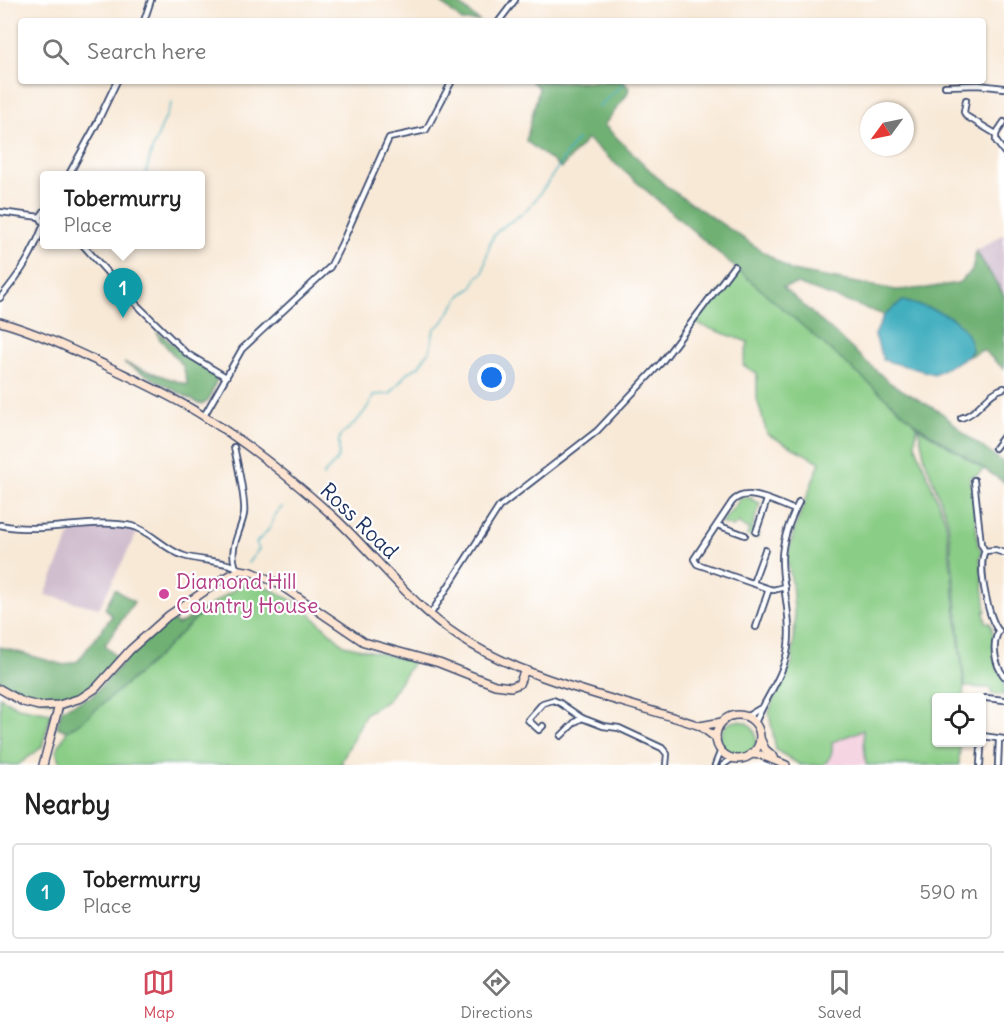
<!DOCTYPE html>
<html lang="en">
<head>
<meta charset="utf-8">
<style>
	body { margin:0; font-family:Delius,sans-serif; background:#f2f2f2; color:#222 }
	.controls { position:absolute; right:18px; bottom:18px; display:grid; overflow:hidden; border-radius:6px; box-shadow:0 2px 4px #0004 }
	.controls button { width:54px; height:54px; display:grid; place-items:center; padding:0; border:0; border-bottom:2px solid #e0e0e0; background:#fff; color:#222; font:30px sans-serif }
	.compass { position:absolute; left:860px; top:102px; width:54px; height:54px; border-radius:50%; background:#fff; box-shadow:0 2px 4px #0004; rotate:237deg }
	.you { position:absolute; left:492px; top:378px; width:21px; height:21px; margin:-15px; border:4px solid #fff; border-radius:50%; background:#1a73e8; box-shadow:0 0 0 9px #1a73e833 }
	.badge { display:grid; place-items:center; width:39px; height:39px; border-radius:50%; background:#d1495b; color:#fff; font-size:20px; font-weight:700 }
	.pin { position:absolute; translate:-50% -50px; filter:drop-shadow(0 2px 3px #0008) }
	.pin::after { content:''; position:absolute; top:32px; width:21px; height:18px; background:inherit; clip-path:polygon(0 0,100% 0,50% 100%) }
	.popup { position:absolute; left:40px; top:171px; width:165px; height:78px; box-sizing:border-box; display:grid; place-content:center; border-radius:6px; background:#fff; filter:drop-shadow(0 2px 4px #0005); font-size:20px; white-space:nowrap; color:#767676 }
	.popup b { font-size:22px; color:#222 }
	.popup::after { content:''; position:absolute; left:50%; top:100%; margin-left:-12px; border:12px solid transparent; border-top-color:#fff }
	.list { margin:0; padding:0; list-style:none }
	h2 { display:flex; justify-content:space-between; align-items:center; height:78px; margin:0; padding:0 24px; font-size:26px }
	h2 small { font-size:20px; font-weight:400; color:#767676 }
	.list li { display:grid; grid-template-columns:39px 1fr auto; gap:18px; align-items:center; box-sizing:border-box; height:96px; margin:0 12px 12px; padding:0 12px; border:2px solid #e0e0e0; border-radius:6px }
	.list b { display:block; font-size:22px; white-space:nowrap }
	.list p { margin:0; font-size:20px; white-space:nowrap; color:#767676 }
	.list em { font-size:20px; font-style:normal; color:#767676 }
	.icon { flex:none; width:33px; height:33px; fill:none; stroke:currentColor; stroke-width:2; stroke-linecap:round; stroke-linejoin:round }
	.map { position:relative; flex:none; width:1004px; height:765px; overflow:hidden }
	.search { position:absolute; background:#fff; box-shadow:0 2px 4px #0004; left:18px; right:18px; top:18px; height:66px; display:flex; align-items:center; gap:15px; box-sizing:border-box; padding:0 21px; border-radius:6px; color:#767676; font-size:22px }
	.sheet { height:186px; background:#fff }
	nav { display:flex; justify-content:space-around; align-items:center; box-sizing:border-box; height:84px; border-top:2px solid #e0e0e0; background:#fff; font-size:16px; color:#767676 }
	nav a { display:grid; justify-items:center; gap:3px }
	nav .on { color:#d1495b }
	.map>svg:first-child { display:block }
	.built { fill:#f4cfde }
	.industrial { fill:#d0bdce }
	.green { fill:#8acd86; stroke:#527e72; stroke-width:1.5 }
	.forest { fill:#6fb073; stroke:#457068; stroke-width:1.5 }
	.water { fill:#42afbf; stroke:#2e6f8e; stroke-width:1.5 }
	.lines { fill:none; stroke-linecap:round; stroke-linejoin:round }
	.stream { stroke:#42afbf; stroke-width:1.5 }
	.street-casing { stroke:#3c4b70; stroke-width:8 }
	.secondary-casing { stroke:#3c4b70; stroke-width:10 }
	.street { stroke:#fff; stroke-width:4.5 }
	.secondary { stroke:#fde4d1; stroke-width:7 }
	.hotel-dot { fill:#d1479c; stroke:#fff; stroke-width:2 }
	.labels { text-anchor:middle; stroke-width:4.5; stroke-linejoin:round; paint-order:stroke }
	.street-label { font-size:21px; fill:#1b2f5e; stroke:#fff }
	.hotel-label { font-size:21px; fill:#b23c85; stroke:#fff; text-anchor:start }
</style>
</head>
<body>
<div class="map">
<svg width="1004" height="765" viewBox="0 0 1004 765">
	<rect width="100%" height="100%" fill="#fff"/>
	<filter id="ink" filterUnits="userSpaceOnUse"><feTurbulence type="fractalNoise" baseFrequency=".0167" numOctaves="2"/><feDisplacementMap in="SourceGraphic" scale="12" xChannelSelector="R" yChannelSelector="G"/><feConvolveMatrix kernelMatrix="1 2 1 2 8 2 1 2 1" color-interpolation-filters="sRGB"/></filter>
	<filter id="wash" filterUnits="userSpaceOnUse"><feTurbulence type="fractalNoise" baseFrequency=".008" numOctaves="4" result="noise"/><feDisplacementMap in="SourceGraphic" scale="24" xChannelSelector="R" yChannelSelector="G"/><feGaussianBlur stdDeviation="1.35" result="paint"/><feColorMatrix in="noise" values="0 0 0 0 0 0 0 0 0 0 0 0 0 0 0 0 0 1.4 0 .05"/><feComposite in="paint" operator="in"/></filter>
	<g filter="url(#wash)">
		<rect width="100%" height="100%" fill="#f8e9d7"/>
		<path class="built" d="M864,730L866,765H823L830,759L832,742Z"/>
		<g class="industrial">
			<path d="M1004,234V295L976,251Z"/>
			<path d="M74,526L120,527L138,531L99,608L45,595Z"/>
		</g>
		<g class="green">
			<path d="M738,269L917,425L915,444L946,522L964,687L963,697L936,698V742L960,743L959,765H866L863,730L832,742C833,753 831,758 823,765H800L776,750L769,713L773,700L792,664L795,622L792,583L787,558L795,528L820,462L767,434L757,399V374L743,365L748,342L694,323Z"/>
			<path d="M918,427L984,469L975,476H971L969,480L972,485L978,545L982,552L980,557L986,611L984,612L986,622L990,623C996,635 992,644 994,657C995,667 1001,672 1004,680C1004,683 1004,691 1004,695L991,694V688L965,687L948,521L925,459Z"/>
			<path d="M743,497L752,498V500L760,503L752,529L759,533L757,538L747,535L749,529L741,526L739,522L733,527L721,523L739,501L738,499Z"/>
			<path d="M251,579L299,604L344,645L414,661L387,701L366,713L341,763L345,765H62L56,751L67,731L85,719L154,660L206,608Z"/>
			<path d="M0,697L18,707L51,713L42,747L18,765H0Z"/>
			<circle cx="738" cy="739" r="18"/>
		</g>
		<g class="forest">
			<path d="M438,0H455L479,21H462Z"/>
			<path d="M531,81H623L629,88L627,95L604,125L667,187L792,271L896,290L927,288L958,283L972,271L976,251L1004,295V369L983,350L967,357L972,350L903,301L884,315L797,284L783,287L890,383L942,413L967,436L1004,463V482L917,425L587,139L561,168L526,141L539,88Z"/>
			<path d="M157,331L189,358L214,373L217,379L208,401L203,404L198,403L124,363L188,385L183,366L159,338Z"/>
			<path d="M115,589L134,602L105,645L117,658C93,688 70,712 30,696C19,691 9,688 0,681V647L64,665L78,661L112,616L105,608Z"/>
			<path d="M206,608L154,660L85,719L67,731L57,727L62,709L92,696L131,654L171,618L178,625Z"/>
		</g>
		<path class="water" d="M903,301C934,310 966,314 972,350L967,357L934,374L883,360L875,335L884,315Z"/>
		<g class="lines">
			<g class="stream">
				<path d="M598,107L626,81"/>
				<path d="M145,176L152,150L172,102"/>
				<path d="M131,246V244"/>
				<path d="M323,476C328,468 338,463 339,454C340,447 337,441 341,435C344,431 349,429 352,426C361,417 369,407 374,395L390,394L408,372L418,367L430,350L434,329L442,323L461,295L472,288L477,277L483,273C486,262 487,247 493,237C502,223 518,220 528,208C547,188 559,162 577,140"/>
				<path d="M248,563L259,549L256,543L270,528L274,516L282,507"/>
			</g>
		</g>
	</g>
	<g filter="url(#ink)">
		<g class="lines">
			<defs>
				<g id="street">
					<path d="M144,21L151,0"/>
					<path d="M499,21L515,0"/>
					<path d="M945,86L978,85L1004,88"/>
					<path d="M966,100L964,112L966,116L996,134"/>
					<path d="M996,134V141L1004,152"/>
					<path d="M996,134L1004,122"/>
					<path d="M68,176L95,127L117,81"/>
					<path d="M0,212L40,217"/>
					<path d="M82,244L131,299L186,353L226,377"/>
					<path d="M0,298C21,273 32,255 44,224L40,217L45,210"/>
					<path d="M204,416L242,349L330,267L342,243L389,138L426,130L452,81"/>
					<path d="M961,418C978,414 987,392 1004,388"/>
					<path d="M234,447C237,461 246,502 244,514C241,531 229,547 235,565"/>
					<path d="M995,448L1004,436"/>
					<path d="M974,480L981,544L985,551C977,565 988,619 999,631"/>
					<path d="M0,525C44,535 89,517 132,526C149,530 165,550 184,556C199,561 231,561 240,570"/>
					<path d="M717,525L745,535"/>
					<path d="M756,532L767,500"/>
					<path d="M985,551L995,550L1004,553"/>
					<path d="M753,583L765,550"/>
					<path d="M785,587L773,590L769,589L697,564L694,559L732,502C747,485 777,504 795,510"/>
					<path d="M430,615L499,507L597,431L661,363L734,266"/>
					<path d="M756,627L769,589"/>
					<path d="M999,631C991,644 995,665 1004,676"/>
					<path d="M986,698L1004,700"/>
					<path d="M746,717L761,708"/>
					<path d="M755,723C766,697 784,676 788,647C792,617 782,589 782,559C782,539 790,520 799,502"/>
					<path d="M543,726L539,730L528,720L543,703L553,700L560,703L582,718L603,726L619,728L662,748L667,754L666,765"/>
					<path d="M561,736L575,722L582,718"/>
					<path d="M982,736L1004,739"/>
					<path d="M715,765L721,750"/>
					<path d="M723,765L733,758"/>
					<path d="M980,765L981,748"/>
					<path d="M998,765L999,739"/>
				</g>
				<g id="secondary">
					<path d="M0,322C36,332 71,349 105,365C138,381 174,397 205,417C251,446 294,481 334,517C376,556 410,604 458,636C527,682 622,699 700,726L716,738"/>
					<path d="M0,689L23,702L39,706L59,705L81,698L96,688L130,650L168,616L221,580L240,570L252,572L277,583L364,642L439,663L495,685L511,687L519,684L525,670"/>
					<circle cx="738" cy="737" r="22"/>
					<path d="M700,726L722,722"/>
					<path d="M760,738L765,749L774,757"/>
					<path d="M751,754L761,755L786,765"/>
					<path d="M43,765L59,705"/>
				</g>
			</defs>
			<use href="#street" class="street-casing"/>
			<use href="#secondary" class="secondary-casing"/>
			<use href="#street" class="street"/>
			<use href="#secondary" class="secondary"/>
		</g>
	</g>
	<circle class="hotel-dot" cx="164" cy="594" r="6"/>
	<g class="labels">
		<g class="street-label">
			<text transform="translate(359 521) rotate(44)" y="7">Ross Road</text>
		</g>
		<g class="hotel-label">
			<text x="176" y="589">Diamond Hill<tspan x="176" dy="24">Country House</tspan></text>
		</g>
	</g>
</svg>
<div class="controls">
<button><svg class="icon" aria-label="locate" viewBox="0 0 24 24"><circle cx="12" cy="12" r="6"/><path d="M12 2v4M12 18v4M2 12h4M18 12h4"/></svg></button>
</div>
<svg class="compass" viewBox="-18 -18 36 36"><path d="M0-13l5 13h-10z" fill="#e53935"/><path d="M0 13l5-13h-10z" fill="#767676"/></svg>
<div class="you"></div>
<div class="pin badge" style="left:123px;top:318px;background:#0f9aa8">1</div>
<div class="popup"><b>Tobermurry</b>Place</div>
<div class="search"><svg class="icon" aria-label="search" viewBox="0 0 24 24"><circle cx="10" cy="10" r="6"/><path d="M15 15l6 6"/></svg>Search here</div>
</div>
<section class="sheet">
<h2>Nearby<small></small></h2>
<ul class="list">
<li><span class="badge" style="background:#0f9aa8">1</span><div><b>Tobermurry</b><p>Place</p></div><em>590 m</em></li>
</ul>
</section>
<nav>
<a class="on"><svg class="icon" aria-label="map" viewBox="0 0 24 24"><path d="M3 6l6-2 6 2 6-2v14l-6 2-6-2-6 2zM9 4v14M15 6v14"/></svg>Map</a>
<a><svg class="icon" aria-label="directions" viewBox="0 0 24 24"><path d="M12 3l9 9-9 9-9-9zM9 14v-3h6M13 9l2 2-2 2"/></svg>Directions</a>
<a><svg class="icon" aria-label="saved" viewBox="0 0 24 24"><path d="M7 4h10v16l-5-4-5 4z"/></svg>Saved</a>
</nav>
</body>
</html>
